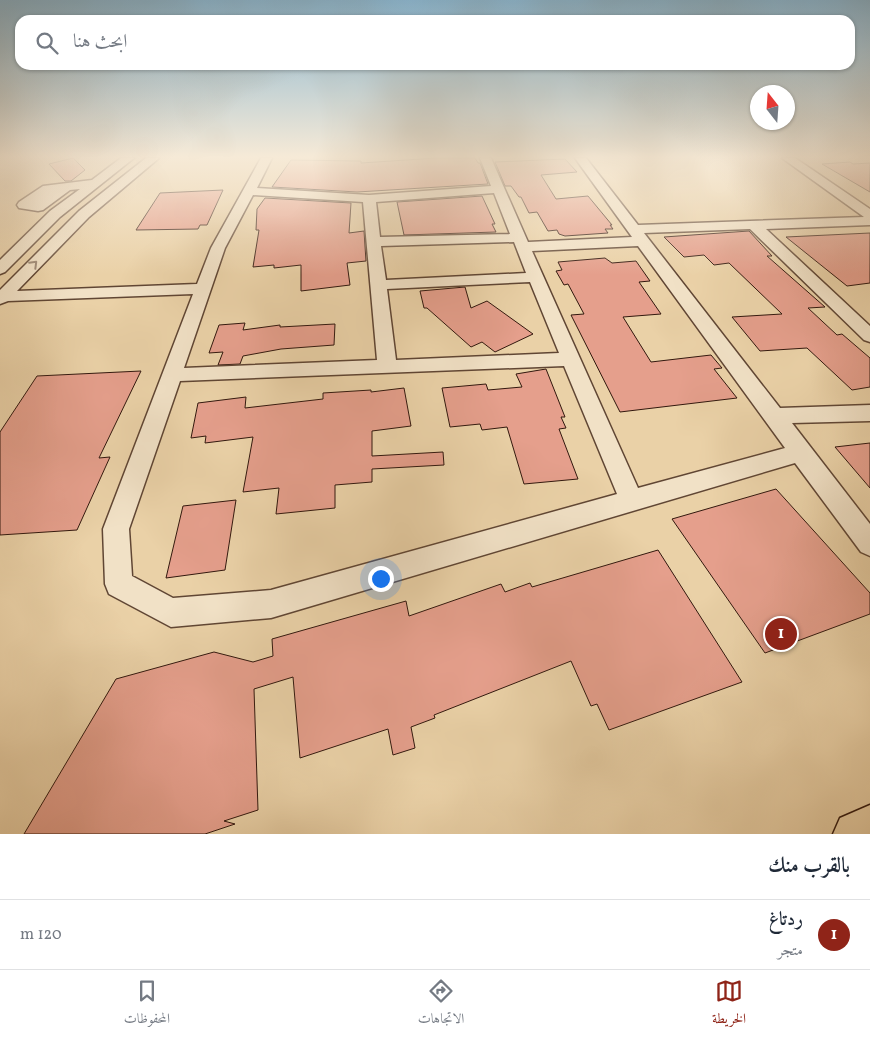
<!DOCTYPE html>
<html lang="ar">
<head>
<meta charset="utf-8">
<style>
	body { margin:0; font-family:Vollkorn,Amiri,serif; background:#f6f6f7; color:#1f2937; direction:rtl }
	.compass { position:absolute; left:750px; top:85px; width:45px; height:45px; border-radius:50%; background:#fff; box-shadow:0 1px 4px #0004; rotate:343deg }
	.you { position:absolute; left:380px; top:578px; width:18px; height:18px; margin:-12px; border:4px solid #fff; border-radius:50%; background:#1a73e8; box-shadow:0 0 0 8px #1a73e833 }
	.badge { display:grid; place-items:center; width:32px; height:32px; border-radius:50%; background:#8f2418; color:#fff; font-size:16px; font-weight:700 }
	.pin { position:absolute; translate:-50% -50%; border:2px solid #fff; box-shadow:0 1px 5px #0006 }
	.list { margin:0; padding:0; list-style:none }
	h2 { display:flex; justify-content:space-between; align-items:center; height:65px; margin:0; padding:0 20px; font-size:21px }
	h2 small { font-size:16px; font-weight:400; color:#747a83 }
	.list li { display:grid; grid-template-columns:32px 1fr auto; gap:15px; align-items:center; box-sizing:border-box; height:70px; padding:0 20px; border-top:1px solid #e0e1e3 }
	.list b { display:block; font-size:19px; white-space:nowrap }
	.list p { margin:0; font-size:16px; white-space:nowrap; color:#747a83 }
	.list em { font-size:16px; font-style:normal; color:#747a83 }
	.icon { flex:none; width:28px; height:28px; fill:none; stroke:currentColor; stroke-width:2; stroke-linecap:round; stroke-linejoin:round }
	.map { position:relative; flex:none; width:870px; height:834px; overflow:hidden; direction:ltr }
	.search { position:absolute; background:#fff; box-shadow:0 1px 4px #0004; left:15px; right:15px; top:15px; height:55px; display:flex; align-items:center; gap:12px; box-sizing:border-box; padding:0 18px; border-radius:15px; color:#747a83; font-size:19px }
	.sheet { height:135px; background:#fff }
	nav { display:flex; justify-content:space-around; align-items:center; box-sizing:border-box; height:70px; border-top:1px solid #e0e1e3; background:#fff; font-size:14px; color:#747a83 }
	nav a { display:grid; justify-items:center; gap:2px }
	nav .on { color:#8f2418 }
	.map>svg:first-child { display:block }
	.building { fill:#e59f8c; stroke:#32180e }
	.lines { fill:none; stroke-linecap:round; stroke-linejoin:round }
	.minor-casing { stroke:#604634; stroke-width:3 }
	.major-casing { stroke:#32180e; stroke-width:3 }
	.minor { fill:#f1e1c6; fill-rule:evenodd }
	.major { fill:#ead1a7; fill-rule:evenodd }
	.oneway { stroke:#9b8773 }
</style>
</head>
<body>
<div class="map">
<svg width="870" height="834" viewBox="0 0 870 834">
	<rect width="100%" height="100%" fill="#ead1a7"/>
	<filter id="stains"><feTurbulence type="fractalNoise" baseFrequency=".004" numOctaves="4"/><feColorMatrix values="0 0 0 0 .2 0 0 0 0 .09 0 0 0 0 .02 0 0 0 .5 -.17"/></filter>
	<radialGradient id="worn" r=".72"><stop offset=".6" stop-color="#630" stop-opacity="0"/><stop offset="1" stop-color="#630" stop-opacity=".3"/></radialGradient>
	<g class="building">
		<path d="M73,158L85,170L71,181H65L49,164Z"/>
		<path d="M436,158H475L478,163H480L488,184L357,192L272,187L291,160L361,161V163Z"/>
		<path d="M565,159L577,172L541,175L556,199L588,196L612,225H610L613,229H605L608,233L565,236L559,234L557,230L548,231L537,212L529,213L521,197H519L511,186H505L495,162Z"/>
		<path d="M850,162L853,164L870,163V192L822,164Z"/>
		<path d="M223,190L207,225H200L198,229L136,230L160,193Z"/>
		<path d="M482,196L495,224H492L496,232L404,235L397,202Z"/>
		<path d="M265,198L351,203L349,233L364,231L366,261L347,263L350,285L301,291V265L274,268V265L253,267L259,230H256L257,209Z"/>
		<path d="M749,231L772,256H767L825,307L808,308L837,335L842,334L870,358V387L852,390L807,348L760,351L732,317L782,314L729,263L714,265L704,255L684,257L664,237Z"/>
		<path d="M870,233V283L847,286L786,237Z"/>
		<path d="M605,258L612,263L636,261L650,281L639,282L661,314L623,317L651,362L711,355L722,368L714,369L737,398L620,412L571,315L584,314L568,284L564,285L556,271L562,270L558,262Z"/>
		<path d="M465,287L471,308L487,301L533,334L495,352L482,342L471,347L427,308H424L420,291Z"/>
		<path d="M245,323L243,330L280,325V327L335,324L334,345L281,349L243,356L240,364L218,365L223,352L209,353L219,325Z"/>
		<path d="M546,369L565,417H561L566,428L559,429L578,479L524,484L507,427L482,430L480,424L450,427L442,388L486,384L488,390L522,387L516,374Z"/>
		<path d="M141,371L99,458L110,457L77,530L0,535V432L37,376Z"/>
		<path d="M404,388L411,426L372,431V456L443,452L444,465L372,469V482L335,485V508L276,514L279,488L243,492L253,437L205,443L206,436L191,438L198,403L246,397L245,408L323,399V393L371,390V392Z"/>
		<path d="M870,443V488L835,447Z"/>
		<path d="M776,489L870,593V614L765,653L672,519Z"/>
		<path d="M236,500L225,570L166,578L183,506Z"/>
		<path d="M658,550L742,682L609,730L597,704L591,706L571,661L434,715L435,718L411,727L415,748L393,755L388,729L300,758L293,677L254,689L258,810L224,821L235,824L205,834H24L116,679L214,652L253,662L273,656L272,639L406,601L409,616L501,584L505,592L530,583L532,587Z"/>
	</g>
	<g class="lines">
		<defs>
			<g id="minor">
				<path d="M121,158H134L60,217L5,272L0,274V260L50,211L80,189L70,190L43,210L38,211L19,208L17,205L19,202L43,186L92,180Z"/>
				<path d="M146,158H159L89,217L17,291L197,284L211,248L261,158H272L257,188L369,195L491,186L480,158H491L528,242L632,237L575,158H586L638,225L864,217L782,158H795L870,209V225L766,229L870,326V342L864,340L750,229L644,233L780,408L870,405V421L792,423L870,524V556L861,552L795,463L271,618L171,627L109,594L105,584L103,529L193,294L8,301L0,304V290L79,211ZM494,193L510,234L380,237L376,202ZM253,195L363,202L377,360L184,368L225,248ZM514,242L526,273L386,280L381,246ZM638,246L785,448L638,488L532,251ZM530,282L559,353L396,360L387,289ZM564,366L617,494L271,590L173,598L132,576L129,529L180,381Z"/>
			</g>
			<path id="major" d="M870,805V834H833L840,818Z"/>
		</defs>
		<use href="#minor" class="minor-casing"/>
		<use href="#major" class="major-casing"/>
		<use href="#minor" class="minor"/>
		<use href="#major" class="major"/>
	</g>
	<defs><path id="oneway-chevron" d="M-2-3.5L2.5 0L-2 3.5" fill="none" stroke-width="1.6" stroke-linecap="round" stroke-linejoin="round" transform="scale(1.25)"/></defs>
	<use class="oneway" href="#oneway-chevron" transform="translate(34 264) rotate(-45)"/>
	<linearGradient id="sky" x2="0" y2="1"><stop stop-color="#88b5d0"/><stop offset="0.57" stop-color="#f6ead7"/><stop offset="1" stop-color="#f6ead7" stop-opacity="0"/></linearGradient>
	<rect width="870" height="275" fill="url(#sky)"/>
	<rect width="100%" height="100%" filter="url(#stains)"/>
	<rect width="100%" height="100%" fill="url(#worn)"/>
</svg>
<svg class="compass" viewBox="-18 -18 36 36"><path d="M0-13l5 13h-10z" fill="#e53935"/><path d="M0 13l5-13h-10z" fill="#747a83"/></svg>
<div class="you"></div>
<div class="pin badge" style="left:781px;top:634px">1</div>
<div class="search"><svg class="icon" aria-label="search" viewBox="0 0 24 24"><circle cx="10" cy="10" r="6"/><path d="M15 15l6 6"/></svg>ابحث هنا</div>
</div>
<section class="sheet">
<h2>بالقرب منك<small></small></h2>
<ul class="list">
<li><span class="badge">1</span><div><b>ردتاغ</b><p>متجر</p></div><em>120 m</em></li>
</ul>
</section>
<nav>
<a class="on"><svg class="icon" aria-label="map" viewBox="0 0 24 24"><path d="M3 6l6-2 6 2 6-2v14l-6 2-6-2-6 2zM9 4v14M15 6v14"/></svg>الخريطة</a>
<a><svg class="icon" aria-label="directions" viewBox="0 0 24 24"><path d="M12 3l9 9-9 9-9-9zM9 14v-3h6M13 9l2 2-2 2"/></svg>الاتجاهات</a>
<a><svg class="icon" aria-label="saved" viewBox="0 0 24 24"><path d="M7 4h10v16l-5-4-5 4z"/></svg>المحفوظات</a>
</nav>
</body>
</html>
